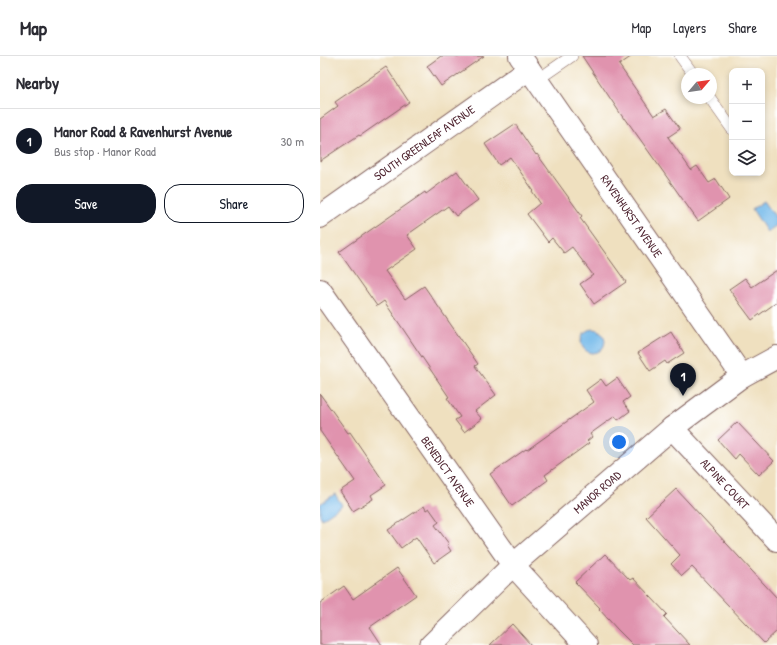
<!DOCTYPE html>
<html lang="en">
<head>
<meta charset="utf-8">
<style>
	body { margin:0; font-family:"Patrick Hand",sans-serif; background:#f2f2f3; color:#2b2b33 }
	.controls { position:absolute; right:12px; top:12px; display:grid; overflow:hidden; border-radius:8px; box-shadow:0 2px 6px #0003 }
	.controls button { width:36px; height:36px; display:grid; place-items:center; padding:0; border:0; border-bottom:1px solid #e1e1e2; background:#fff; color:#2b2b33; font:20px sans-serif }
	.compass { position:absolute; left:361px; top:12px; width:36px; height:36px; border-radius:50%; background:#fff; box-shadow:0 2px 6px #0003; rotate:61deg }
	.you { position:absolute; left:299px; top:386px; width:14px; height:14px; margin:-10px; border:3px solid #fff; border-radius:50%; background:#1a73e8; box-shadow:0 0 0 6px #1a73e833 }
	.badge { display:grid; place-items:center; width:26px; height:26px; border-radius:50%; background:#111827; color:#fff; font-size:13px; font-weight:700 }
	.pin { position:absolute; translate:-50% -33px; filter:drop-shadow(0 1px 2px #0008) }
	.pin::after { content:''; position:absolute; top:21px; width:14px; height:12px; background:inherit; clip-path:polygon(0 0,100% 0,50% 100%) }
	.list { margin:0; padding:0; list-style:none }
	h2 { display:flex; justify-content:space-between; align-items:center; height:52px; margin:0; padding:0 16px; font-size:17px }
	h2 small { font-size:13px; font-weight:400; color:#7c7c81 }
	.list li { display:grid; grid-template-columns:26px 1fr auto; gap:12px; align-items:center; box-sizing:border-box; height:64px; padding:0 16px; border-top:1px solid #e1e1e2 }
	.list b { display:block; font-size:15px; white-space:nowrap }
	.list p { margin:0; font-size:13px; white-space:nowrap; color:#7c7c81 }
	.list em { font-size:13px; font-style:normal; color:#7c7c81 }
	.actions { display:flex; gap:8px; padding:12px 16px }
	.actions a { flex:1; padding:9px 0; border:1px solid #111827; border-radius:16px; text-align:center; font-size:14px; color:#111827 }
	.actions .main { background:#111827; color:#fff }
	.icon { flex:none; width:22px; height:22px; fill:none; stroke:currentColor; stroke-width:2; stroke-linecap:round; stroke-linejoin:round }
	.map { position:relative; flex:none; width:457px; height:589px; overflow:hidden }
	header { display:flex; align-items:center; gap:24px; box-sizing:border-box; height:56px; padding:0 20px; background:#fff; border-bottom:1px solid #e1e1e2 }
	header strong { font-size:19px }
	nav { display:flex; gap:22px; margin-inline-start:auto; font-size:14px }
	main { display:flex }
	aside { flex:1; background:#fff }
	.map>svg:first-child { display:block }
	.water { fill:#71b8e9; stroke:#5e6c8a }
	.building { fill:#e093ae }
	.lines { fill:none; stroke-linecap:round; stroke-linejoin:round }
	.lane-casing { stroke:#84635f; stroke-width:12 }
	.street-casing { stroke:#84635f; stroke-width:24 }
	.secondary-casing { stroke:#84635f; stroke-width:24 }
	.lane { stroke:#fff; stroke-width:11 }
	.street { stroke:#fff; stroke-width:22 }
	.secondary { stroke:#fff; stroke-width:22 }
	.labels { text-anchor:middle; stroke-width:4; stroke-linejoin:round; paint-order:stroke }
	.street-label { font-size:12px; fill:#4a1f2b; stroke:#fff }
</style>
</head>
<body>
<header>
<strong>Map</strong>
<nav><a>Map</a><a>Layers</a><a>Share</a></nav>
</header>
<main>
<aside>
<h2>Nearby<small></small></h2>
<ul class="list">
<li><span class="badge">1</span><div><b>Manor Road &amp; Ravenhurst Avenue</b><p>Bus stop · Manor Road</p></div><em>30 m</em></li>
</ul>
<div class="actions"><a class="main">Save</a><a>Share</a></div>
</aside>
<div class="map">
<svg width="457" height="589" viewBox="0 0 457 589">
	<rect width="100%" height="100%" fill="#fff"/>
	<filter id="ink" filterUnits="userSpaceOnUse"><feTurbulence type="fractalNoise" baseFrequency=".025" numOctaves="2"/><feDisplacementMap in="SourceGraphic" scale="8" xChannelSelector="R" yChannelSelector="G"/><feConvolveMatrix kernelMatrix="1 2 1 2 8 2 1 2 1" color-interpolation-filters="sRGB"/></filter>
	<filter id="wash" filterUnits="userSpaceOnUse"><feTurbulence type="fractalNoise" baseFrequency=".012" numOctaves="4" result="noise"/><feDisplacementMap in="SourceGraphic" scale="16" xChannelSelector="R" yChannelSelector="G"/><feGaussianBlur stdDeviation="0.9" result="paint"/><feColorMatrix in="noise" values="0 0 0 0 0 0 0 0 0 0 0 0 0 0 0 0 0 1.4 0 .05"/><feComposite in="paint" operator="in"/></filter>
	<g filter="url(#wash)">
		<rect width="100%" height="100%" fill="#efe0bf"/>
		<g class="water">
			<path d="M444,145L457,163V169L447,176L432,153Z"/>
			<circle cx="273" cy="285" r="12"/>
			<path d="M15,438L22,449L2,463L0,459V448Z"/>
		</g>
		<g id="blocks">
			<g class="building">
				<path d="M121,0H164L121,30L107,10Z"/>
				<path d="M262,0H312L299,9L334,60L346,53L360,73L348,81L371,114L377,110L389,127L396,123L409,143L378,165L305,62L304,63Z"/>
				<path d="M66,11L89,46L40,80L39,79L0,105V63L18,50L15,46Z"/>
				<path d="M195,68L216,99L217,98L262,160L260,162L306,226L274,248L260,228L273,219L252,191L244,197L232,182L228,186L207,158L220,147L212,135L213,134L190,101L179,109L165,88Z"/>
				<path d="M137,115L158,144L136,160L128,150L87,179L97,193L65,215L85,243L104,230L158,308L155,310L176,339L155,355L162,363L144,376L135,364L140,361L127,342L129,341L64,245L57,250L19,196L105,136L106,138Z"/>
				<path d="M457,214V246L432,264L409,233L425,222L432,231Z"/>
				<path d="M351,276L364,297L347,308L345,305L330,315L318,297Z"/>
				<path d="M297,322L310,341L303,346L310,355L298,364L295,360L270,378L272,381L267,385L269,387L225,419L228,424L192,450L170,418L206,393L207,394L274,346L266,334L281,323L286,330Z"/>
				<path d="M0,338L28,377L30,376L66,429L51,439L53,443L33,455L20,435L35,425L0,375Z"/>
				<path d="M417,366L454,405L439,419L419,398L415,403L398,384Z"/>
				<path d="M356,433L457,542V575L444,587L372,511L362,520L351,508L360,499L326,461Z"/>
				<path d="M104,450L106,454L109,452L119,466L115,469L129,488L127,489L131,495L114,507L96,481L81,492L68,474Z"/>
				<path d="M285,498L310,524L313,522L347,558L344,561L370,589H313L297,573L279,553L280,552L255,526Z"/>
				<path d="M77,512L96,539L50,571L62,589H0V547L24,530L33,543Z"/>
				<path d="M192,568L211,589H170Z"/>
			</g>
		</g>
	</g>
	<g filter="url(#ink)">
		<use href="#blocks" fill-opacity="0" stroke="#84635f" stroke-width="1"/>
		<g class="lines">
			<defs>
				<g id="lane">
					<path d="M360,0L373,18"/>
					<path d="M217,24L252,0"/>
					<path d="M390,42L412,73"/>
				</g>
				<g id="street">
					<path id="s1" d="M200,0L422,320"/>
					<path id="s2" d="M0,161L209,13"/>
					<path id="s3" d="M0,234L193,509L266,589"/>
					<path id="s4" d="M352,372L457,484"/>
				</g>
				<g id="secondary">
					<path id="s5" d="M111,589L193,509L352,372L422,320L457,301"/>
				</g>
			</defs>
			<use href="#lane" class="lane-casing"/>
			<use href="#street" class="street-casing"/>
			<use href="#secondary" class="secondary-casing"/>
			<use href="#lane" class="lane"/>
			<use href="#street" class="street"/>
			<use href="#secondary" class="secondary"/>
		</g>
	</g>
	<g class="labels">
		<g class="street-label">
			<text dy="4" stroke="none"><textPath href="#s2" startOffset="128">SOUTH GREENLEAF AVENUE</textPath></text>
			<text dy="4" stroke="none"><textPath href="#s1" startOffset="195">RAVENHURST AVENUE</textPath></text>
			<text dy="4" stroke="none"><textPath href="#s3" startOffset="222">BENEDICT AVENUE</textPath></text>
			<text dy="4" stroke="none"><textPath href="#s4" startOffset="77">ALPINE COURT</textPath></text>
			<text dy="4" stroke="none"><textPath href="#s5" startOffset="226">MANOR ROAD</textPath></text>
		</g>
	</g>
</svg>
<div class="controls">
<button>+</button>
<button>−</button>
<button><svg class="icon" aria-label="layers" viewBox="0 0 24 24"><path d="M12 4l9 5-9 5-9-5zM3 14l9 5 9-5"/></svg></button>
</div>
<svg class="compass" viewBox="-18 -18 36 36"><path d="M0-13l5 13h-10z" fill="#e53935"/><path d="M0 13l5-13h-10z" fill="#7c7c81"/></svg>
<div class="you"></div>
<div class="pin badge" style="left:363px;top:340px">1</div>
</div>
</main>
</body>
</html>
